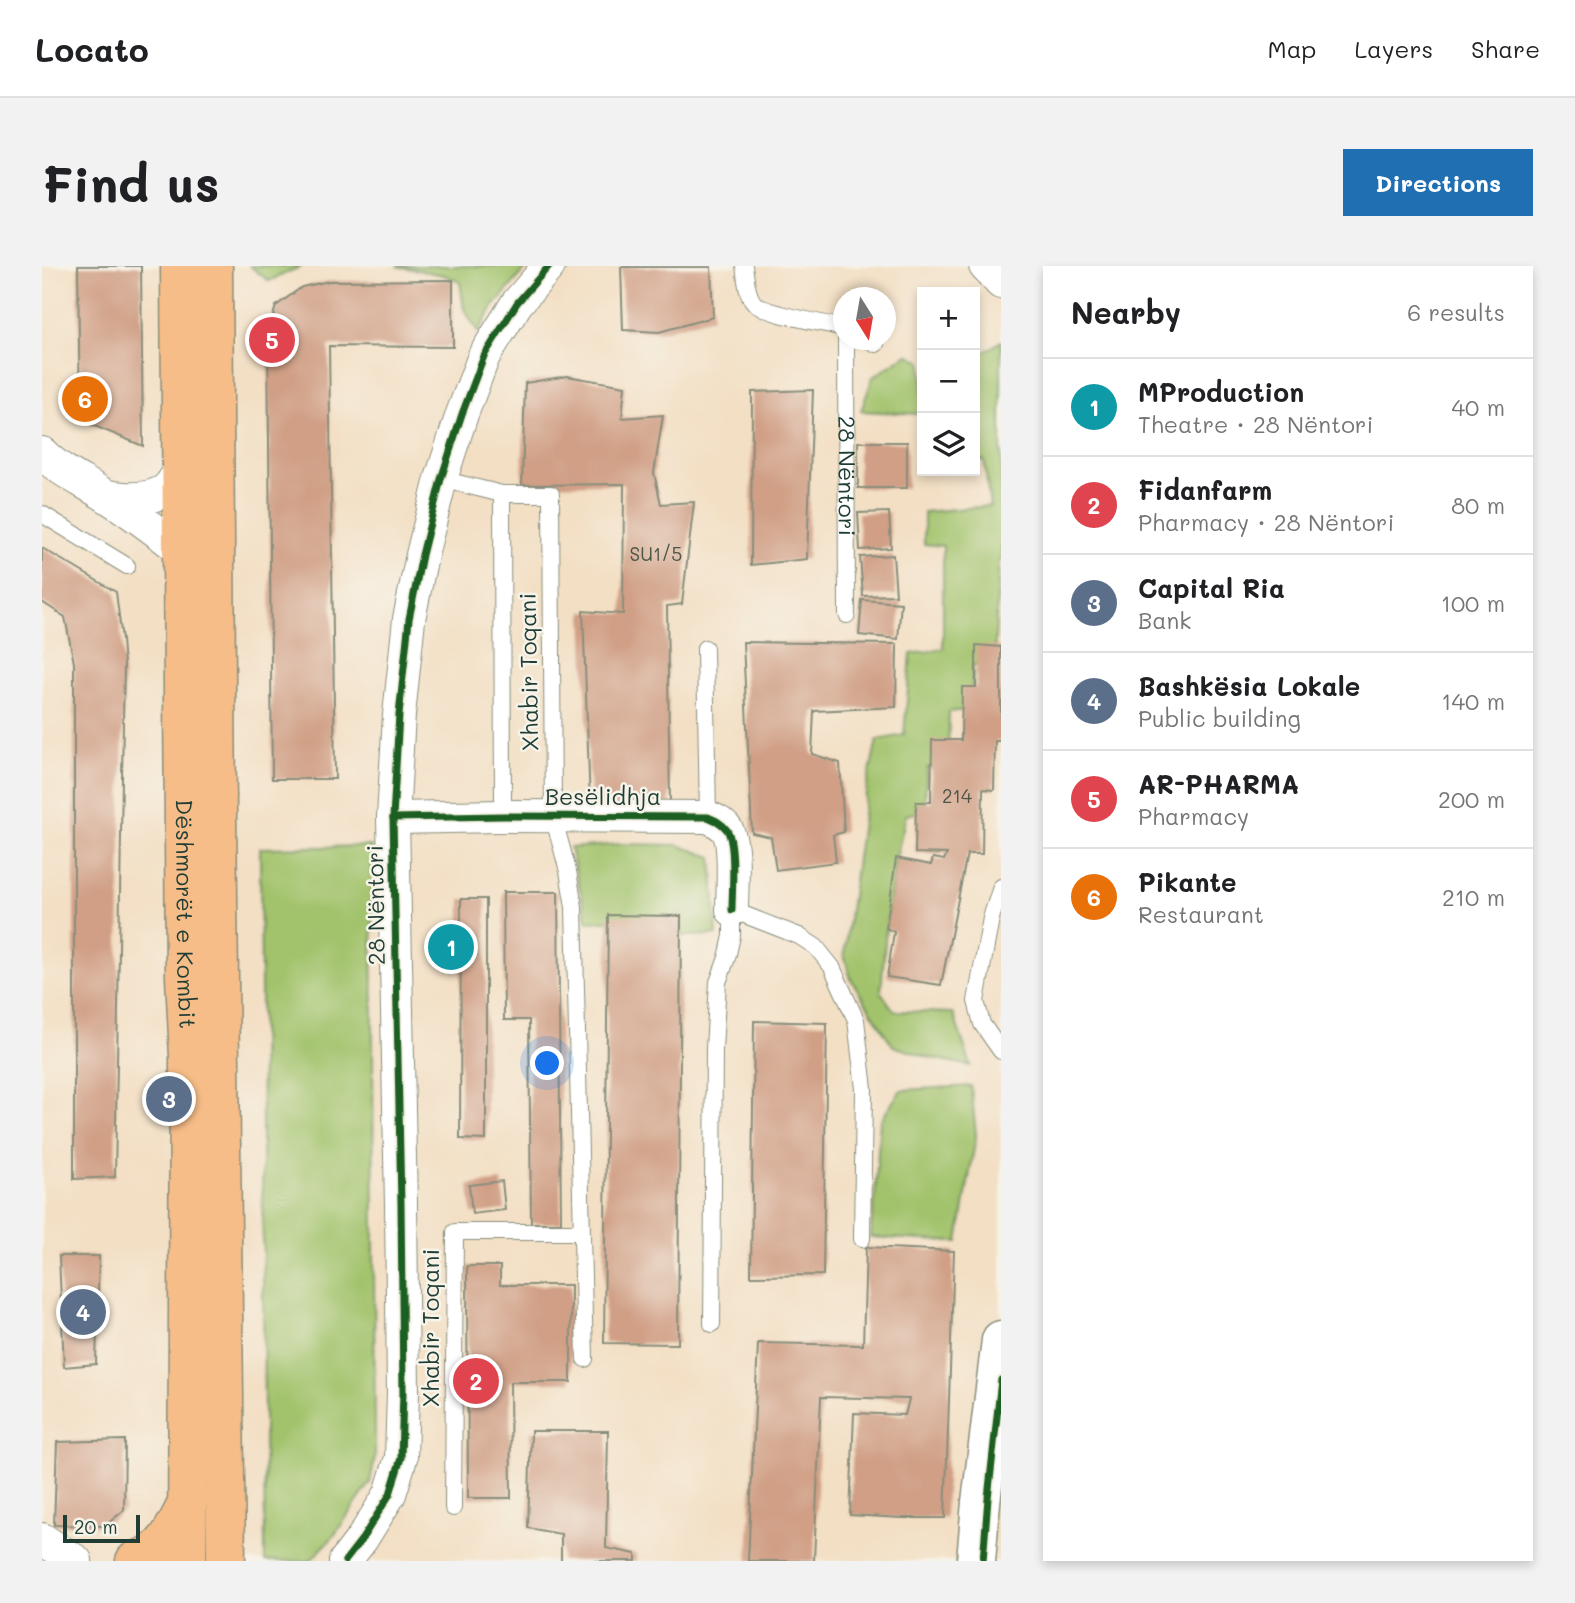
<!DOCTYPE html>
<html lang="en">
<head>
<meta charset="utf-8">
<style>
	body { margin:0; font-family:Mali,sans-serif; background:#f2f2f2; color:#202124 }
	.controls { position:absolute; right:21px; top:21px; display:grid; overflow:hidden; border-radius:0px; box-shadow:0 4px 10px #0003 }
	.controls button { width:63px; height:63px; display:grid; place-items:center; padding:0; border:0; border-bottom:2px solid #e0e0e0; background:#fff; color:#202124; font:35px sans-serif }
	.compass { position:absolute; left:791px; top:21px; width:63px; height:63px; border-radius:50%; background:#fff; box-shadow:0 4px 10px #0003; rotate:169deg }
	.scale { position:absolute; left:21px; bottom:18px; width:77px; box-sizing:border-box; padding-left:7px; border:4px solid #1f3d34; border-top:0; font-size:19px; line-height:24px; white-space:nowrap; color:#1f3d34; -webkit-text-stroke:5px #f7f3e8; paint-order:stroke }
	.you { position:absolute; left:506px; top:798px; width:24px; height:24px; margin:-18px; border:5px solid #fff; border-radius:50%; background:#1a73e8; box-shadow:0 0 0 10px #1a73e833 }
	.badge { display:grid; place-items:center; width:46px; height:46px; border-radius:50%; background:#1f6fb2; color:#fff; font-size:23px; font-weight:700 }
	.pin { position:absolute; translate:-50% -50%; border:4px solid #fff; box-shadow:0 2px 7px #0006 }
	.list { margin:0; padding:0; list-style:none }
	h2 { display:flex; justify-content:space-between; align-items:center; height:91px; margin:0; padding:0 28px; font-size:30px }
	h2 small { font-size:23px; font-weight:400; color:#757577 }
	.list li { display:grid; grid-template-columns:46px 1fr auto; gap:21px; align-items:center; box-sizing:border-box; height:98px; padding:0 28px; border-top:2px solid #e0e0e0 }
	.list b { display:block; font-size:26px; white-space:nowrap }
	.list p { margin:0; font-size:23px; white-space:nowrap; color:#757577 }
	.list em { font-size:23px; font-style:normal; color:#757577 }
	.icon { flex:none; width:38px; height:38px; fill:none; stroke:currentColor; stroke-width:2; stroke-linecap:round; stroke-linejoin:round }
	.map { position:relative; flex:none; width:959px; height:1295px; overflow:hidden; border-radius:0px }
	header { display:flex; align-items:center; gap:42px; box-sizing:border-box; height:98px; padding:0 35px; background:#fff; border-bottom:2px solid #e0e0e0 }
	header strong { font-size:33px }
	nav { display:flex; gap:38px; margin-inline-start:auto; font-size:24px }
	.intro { display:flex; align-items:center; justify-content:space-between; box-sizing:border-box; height:168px; padding:0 42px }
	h1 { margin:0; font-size:49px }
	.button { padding:18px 32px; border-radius:0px; background:#1f6fb2; color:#fff; font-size:24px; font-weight:700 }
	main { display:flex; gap:42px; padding:0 42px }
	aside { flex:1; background:#fff; border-radius:0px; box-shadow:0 4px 10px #0003 }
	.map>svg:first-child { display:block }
	.green { fill:#a2c36c; stroke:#608050; stroke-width:2 }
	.building { fill:#d09f85 }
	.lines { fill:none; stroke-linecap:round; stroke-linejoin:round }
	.service-casing { stroke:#898e7c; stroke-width:18 }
	.minor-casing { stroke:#898e7c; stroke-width:34 }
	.tertiary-casing { stroke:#898e7c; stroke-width:41 }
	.primary-casing { stroke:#898e7c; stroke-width:41 }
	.service { stroke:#fff; stroke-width:16 }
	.minor { stroke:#fff; stroke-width:32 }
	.tertiary { stroke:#fff; stroke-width:38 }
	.primary { stroke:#f7bd88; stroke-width:38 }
	.cycleway-casing { stroke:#f7f3e8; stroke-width:11 }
	.cycleway { stroke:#1b5e20; stroke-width:7 }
	.labels { text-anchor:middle; stroke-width:5; stroke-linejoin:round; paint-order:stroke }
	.number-label { font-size:19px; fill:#4b5648 }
	.street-label { font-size:23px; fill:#1f3d34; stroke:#f7f3e8 }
</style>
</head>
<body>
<header>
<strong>Locato</strong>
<nav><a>Map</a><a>Layers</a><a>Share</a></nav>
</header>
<div class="intro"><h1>Find us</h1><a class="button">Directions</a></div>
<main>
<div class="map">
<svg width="959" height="1295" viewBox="0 0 959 1295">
	<rect width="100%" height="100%" fill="#f7f3e8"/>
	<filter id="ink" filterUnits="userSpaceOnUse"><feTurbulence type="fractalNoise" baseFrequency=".0143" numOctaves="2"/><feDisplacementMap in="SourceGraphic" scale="14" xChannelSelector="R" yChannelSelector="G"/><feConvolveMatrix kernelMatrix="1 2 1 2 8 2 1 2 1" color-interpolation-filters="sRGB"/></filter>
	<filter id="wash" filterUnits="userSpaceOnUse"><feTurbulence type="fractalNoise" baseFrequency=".00686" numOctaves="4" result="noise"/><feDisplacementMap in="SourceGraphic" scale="28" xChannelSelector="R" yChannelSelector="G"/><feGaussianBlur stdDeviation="1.57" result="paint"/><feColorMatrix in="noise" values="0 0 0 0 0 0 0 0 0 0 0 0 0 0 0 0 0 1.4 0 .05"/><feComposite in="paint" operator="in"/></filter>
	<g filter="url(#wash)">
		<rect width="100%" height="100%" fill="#f3dfc4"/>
		<g class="green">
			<path d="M208,0H260L227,15Z"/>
			<path d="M354,0H486L451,41L436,66L422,43L418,16L402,9Z"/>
			<path d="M959,75V294L957,295L952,397L931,399L930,443L907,446L906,500L885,502L882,545L864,549L854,592L844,662L839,726L852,745L911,747L929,800L889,792L851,780L809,713L802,689L825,519L835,474L862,469L869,388L901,383V280L882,278V246L948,240L942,194H933V92Z"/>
			<path d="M866,88L880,96V181L879,148L819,145L831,111Z"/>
			<path d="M580,578L636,579L670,591L675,669L640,670L639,650L546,656L528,582Z"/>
			<path d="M330,580L333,1191L328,1217L291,1271L268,1295H223L218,582Z"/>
			<path d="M929,820L934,870L916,976L828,971L833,931L838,855L859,824Z"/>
		</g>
		<g id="blocks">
			<g class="building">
				<path d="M36,0H99L101,180L38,154Z"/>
				<path d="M579,1H669L671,51L617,66L581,64Z"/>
				<path d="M411,14V81L287,80L293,513H230L226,67L234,40L260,21L287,15Z"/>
				<path d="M525,110L583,120L580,152L621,149L612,207L619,238L652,236L640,338L625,340L628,538L548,539L541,345L581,348L582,218L480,219L483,117Z"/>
				<path d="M771,124L765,293L709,299L710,126Z"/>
				<rect x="816" y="176" width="49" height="46"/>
				<path d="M847,246L849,282L818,284L816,247Z"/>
				<path d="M0,282L74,326L80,374L82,399L73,911L32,913V397L23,351L0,336Z"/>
				<path d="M851,289L854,329L821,330L818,291Z"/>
				<path d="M820,334L859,337L856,373L817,369Z"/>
				<path d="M701,376L855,378L854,441L772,445L770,488L798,497L802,566L791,569L794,596L734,604L729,571L710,567Z"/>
				<path d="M934,379L959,381V475H953L952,524L941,523L940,588H925L899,719L845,711L852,666L844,662L854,592L889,599L891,592L902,594L905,588L873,587L874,536H889L890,474H919L920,421H934Z"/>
				<path d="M461,626H516L519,957H489L487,754H462Z"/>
				<path d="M419,633H444V874L418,873Z"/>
				<path d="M566,649L639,650L636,1078L562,1077Z"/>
				<path d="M712,755L785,757L781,1009L709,1010Z"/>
				<path d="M460,915L463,944L430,948L427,919Z"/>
				<path d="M824,981L912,985L903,1252H861L808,1249L812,1147L863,1149L867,1133L779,1131L772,1295H706L716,1077L821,1079Z"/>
				<path d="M17,990H57L54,1098L22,1101Z"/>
				<path d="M425,1000H458V1019H529V1116H468L469,1232H426Z"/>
				<path d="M489,1165H566L564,1282L594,1288V1295H519V1268L486,1262Z"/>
				<path d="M83,1174L82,1244L63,1260L12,1259L15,1176Z"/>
			</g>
		</g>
	</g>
	<g filter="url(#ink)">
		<use href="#blocks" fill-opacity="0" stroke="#898e7c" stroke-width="2"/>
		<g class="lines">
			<defs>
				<g id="service">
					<path d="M702,0C704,11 704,28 712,37C723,48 783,57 802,62"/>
					<path id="s1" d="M804,74L805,349"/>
					<path d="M827,74L834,78"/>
					<path d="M399,213L460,228H509L511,550L526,605L532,641L543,1093"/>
					<path d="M460,228L461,550"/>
					<path d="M0,248L85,300"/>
					<path d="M663,382L666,551"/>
					<path d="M959,621L949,652L934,735L940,758L959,785"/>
					<path d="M670,1058L672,783L676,716L685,692L690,670V644L757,670L774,681L790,701L814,754L822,823L820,973"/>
					<path d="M411,1242L413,966H539"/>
				</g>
				<g id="minor">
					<path d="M943,0L959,17"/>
					<path d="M0,187C17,205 43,216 64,230C91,247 116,266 140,285"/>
					<path d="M66,230C84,233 107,235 123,224C131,218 135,208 140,200"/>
					<path d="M351,552L461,550L666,551C673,554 680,557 685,564C694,578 690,626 690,644"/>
					<path d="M0,1273L34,1295"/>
					<path d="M303,1295L320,1273L348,1228L359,1192L361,1126L359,938L351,552L357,449L367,353L380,289L399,213L420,148L442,90L475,37L507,0"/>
				</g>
				<path id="tertiary" d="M934,1295L939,1236L959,1074"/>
				<g id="primary">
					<path id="s2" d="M138,0L143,712L147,791L145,1295"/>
					<path d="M171,0L175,547L184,1295"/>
					<path d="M93,1295C125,1285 131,1264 146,1236"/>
				</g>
			</defs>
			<use href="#service" class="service-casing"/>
			<use href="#minor" class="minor-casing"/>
			<use href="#tertiary" class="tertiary-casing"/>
			<use href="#primary" class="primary-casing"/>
			<use href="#service" class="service"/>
			<use href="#minor" class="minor"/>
			<use href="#tertiary" class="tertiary"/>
			<use href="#primary" class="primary"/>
			<defs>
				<g id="cycleway">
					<path d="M351,552L461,550L666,551C673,554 680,557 685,564C694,578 690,626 690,644"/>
					<path d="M303,1295L320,1273L348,1228L359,1192L361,1126L359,938L351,552L357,449L367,353L380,289L399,213L420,148L442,90L475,37L507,0"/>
					<path d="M941,1295L946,1232L959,1114"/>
				</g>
			</defs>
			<use href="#cycleway" class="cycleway-casing"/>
			<use href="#cycleway" class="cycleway"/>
		</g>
	</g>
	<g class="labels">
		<g class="number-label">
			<text x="614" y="295">SU1/5</text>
			<text x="915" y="537">214</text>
		</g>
		<g class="street-label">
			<text dy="8" stroke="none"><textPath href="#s1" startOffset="136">28 Nëntori</textPath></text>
			<text transform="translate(487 406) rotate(-91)" y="8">Xhabir Toqani</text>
			<text x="561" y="539">Besëlidhja</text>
			<text transform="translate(334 639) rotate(-91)" y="8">28 Nëntori</text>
			<text dy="8" stroke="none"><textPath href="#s2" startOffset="648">Dëshmorët e Kombit</textPath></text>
			<text transform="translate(389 1062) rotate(-90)" y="8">Xhabir Toqani</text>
		</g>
	</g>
</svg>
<div class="controls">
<button>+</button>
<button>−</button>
<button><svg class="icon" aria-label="layers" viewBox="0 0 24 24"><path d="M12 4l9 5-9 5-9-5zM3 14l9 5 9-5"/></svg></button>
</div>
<svg class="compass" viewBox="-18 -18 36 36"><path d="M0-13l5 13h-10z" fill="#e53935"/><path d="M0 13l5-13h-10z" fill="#757577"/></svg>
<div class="scale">20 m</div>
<div class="you"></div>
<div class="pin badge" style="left:409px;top:681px;background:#0f9aa8">1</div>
<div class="pin badge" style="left:434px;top:1115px;background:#e0444e">2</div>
<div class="pin badge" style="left:127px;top:833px;background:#5c6f8a">3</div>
<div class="pin badge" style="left:41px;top:1046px;background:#5c6f8a">4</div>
<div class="pin badge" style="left:230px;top:74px;background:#e0444e">5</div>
<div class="pin badge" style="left:43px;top:133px;background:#e8710a">6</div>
</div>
<aside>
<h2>Nearby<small>6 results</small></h2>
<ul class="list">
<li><span class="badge" style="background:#0f9aa8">1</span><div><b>MProduction</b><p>Theatre · 28 Nëntori</p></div><em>40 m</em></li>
<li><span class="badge" style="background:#e0444e">2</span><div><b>Fidanfarm</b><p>Pharmacy · 28 Nëntori</p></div><em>80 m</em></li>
<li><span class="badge" style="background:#5c6f8a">3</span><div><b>Capital Ria</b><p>Bank</p></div><em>100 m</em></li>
<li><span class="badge" style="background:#5c6f8a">4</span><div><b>Bashkësia Lokale</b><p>Public building</p></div><em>140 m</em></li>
<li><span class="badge" style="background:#e0444e">5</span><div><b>AR-PHARMA</b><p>Pharmacy</p></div><em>200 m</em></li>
<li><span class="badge" style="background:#e8710a">6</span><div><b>Pikante</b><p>Restaurant</p></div><em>210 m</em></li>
</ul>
</aside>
</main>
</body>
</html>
